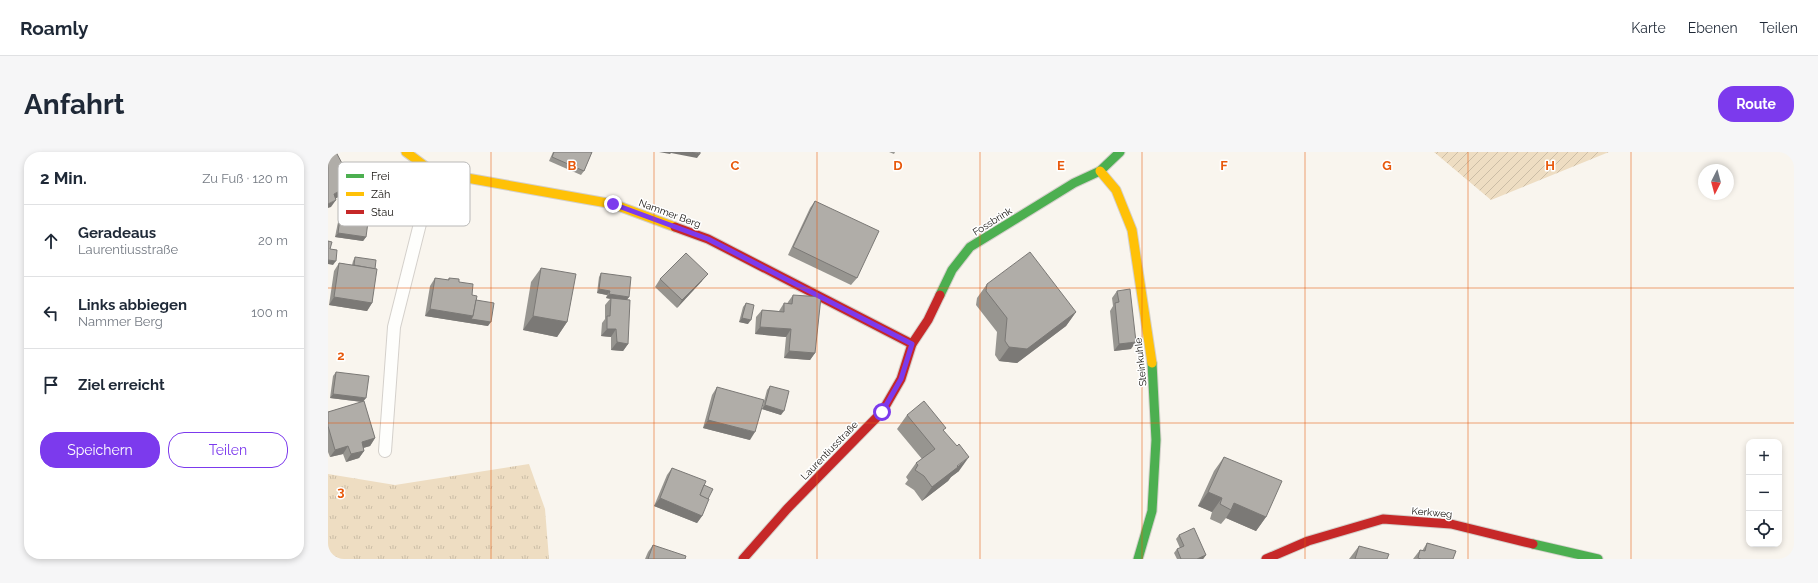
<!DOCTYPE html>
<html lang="de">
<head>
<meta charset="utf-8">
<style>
	body { margin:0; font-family:Raleway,sans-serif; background:#f6f6f7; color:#1f2937 }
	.controls { position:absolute; right:12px; bottom:12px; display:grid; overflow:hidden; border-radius:8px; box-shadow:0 2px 6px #0003 }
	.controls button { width:36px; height:36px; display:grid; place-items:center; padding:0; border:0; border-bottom:1px solid #e0e1e3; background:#fff; color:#1f2937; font:20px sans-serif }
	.compass { position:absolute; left:1370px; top:12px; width:36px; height:36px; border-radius:50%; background:#fff; box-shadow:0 2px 6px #0003; rotate:186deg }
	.stop { position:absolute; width:12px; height:12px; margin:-9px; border:3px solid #7c3aed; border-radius:50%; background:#fff }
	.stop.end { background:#7c3aed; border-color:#fff; box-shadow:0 1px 4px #0008 }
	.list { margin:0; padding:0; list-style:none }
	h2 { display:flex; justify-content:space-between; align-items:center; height:52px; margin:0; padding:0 16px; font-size:17px }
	h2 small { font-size:13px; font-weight:400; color:#747a83 }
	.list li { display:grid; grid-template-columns:26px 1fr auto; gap:12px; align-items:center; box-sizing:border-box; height:72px; padding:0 16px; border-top:1px solid #e0e1e3 }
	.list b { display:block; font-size:15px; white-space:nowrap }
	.list p { margin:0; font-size:13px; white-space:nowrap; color:#747a83 }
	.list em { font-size:13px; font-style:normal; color:#747a83 }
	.actions { display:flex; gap:8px; padding:12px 16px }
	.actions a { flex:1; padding:9px 0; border:1px solid #7c3aed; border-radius:16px; text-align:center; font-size:14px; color:#7c3aed }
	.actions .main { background:#7c3aed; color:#fff }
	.icon { flex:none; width:22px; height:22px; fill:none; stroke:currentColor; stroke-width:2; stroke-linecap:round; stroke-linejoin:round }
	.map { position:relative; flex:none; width:1466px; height:407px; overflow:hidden; border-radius:16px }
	header { display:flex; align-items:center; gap:24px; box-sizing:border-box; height:56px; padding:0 20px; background:#fff; border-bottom:1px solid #e0e1e3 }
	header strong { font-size:19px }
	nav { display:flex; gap:22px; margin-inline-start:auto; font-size:14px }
	.intro { display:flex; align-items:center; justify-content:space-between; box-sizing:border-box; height:96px; padding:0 24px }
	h1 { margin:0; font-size:28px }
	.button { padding:10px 18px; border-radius:16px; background:#7c3aed; color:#fff; font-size:14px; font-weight:700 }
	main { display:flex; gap:24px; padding:0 24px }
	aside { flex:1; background:#fff; border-radius:16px; box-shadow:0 2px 6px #0003 }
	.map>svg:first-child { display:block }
	.grass { fill:url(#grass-tufts) }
	.garden { fill:url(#garden-furrows) }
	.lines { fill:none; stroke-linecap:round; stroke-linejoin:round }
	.lane-casing { stroke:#d4d0cb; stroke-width:14 }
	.fast-casing { stroke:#d4d0cb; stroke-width:11 }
	.slow-casing { stroke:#d4d0cb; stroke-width:11 }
	.jam-casing { stroke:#d4d0cb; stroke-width:11 }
	.lane { stroke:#fefefc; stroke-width:12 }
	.fast { stroke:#4caf50; stroke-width:9 }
	.slow { stroke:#ffc107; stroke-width:9 }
	.jam { stroke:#c62828; stroke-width:9 }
	.wall { fill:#979590 }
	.shaded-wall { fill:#7b7976 }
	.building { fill:#b0ada8; stroke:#7b7976 }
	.route { stroke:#7c3aed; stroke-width:5 }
	.grid { fill:none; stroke:#e8590c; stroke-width:1; stroke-opacity:0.55 }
	.labels { text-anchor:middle; stroke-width:3; stroke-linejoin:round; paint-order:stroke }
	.street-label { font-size:10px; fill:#16130f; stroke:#fff }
	.key { fill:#fff; stroke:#b9b8b7; stroke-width:1 }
	.key-label { font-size:11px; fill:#16130f }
	.grid-label { font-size:13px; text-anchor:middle; font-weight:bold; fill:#e8590c; stroke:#fff; stroke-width:3; stroke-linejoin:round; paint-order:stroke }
</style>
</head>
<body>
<header>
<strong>Roamly</strong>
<nav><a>Karte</a><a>Ebenen</a><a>Teilen</a></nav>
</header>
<div class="intro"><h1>Anfahrt</h1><a class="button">Route</a></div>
<main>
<aside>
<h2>2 Min.<small>Zu Fuß · 120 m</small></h2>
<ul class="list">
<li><svg class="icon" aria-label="ahead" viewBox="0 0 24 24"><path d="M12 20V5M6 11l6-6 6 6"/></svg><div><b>Geradeaus</b><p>Laurentiusstraße</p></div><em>20 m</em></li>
<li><svg class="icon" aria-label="left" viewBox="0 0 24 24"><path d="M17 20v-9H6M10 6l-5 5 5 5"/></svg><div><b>Links abbiegen</b><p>Nammer Berg</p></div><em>100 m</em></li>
<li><svg class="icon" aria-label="arrive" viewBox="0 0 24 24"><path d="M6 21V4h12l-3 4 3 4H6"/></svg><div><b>Ziel erreicht</b></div></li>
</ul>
<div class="actions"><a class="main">Speichern</a><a>Teilen</a></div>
</aside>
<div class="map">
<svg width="1466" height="407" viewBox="0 0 1466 407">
	<defs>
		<pattern id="grass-tufts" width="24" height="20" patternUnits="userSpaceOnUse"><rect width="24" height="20" fill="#eeddc2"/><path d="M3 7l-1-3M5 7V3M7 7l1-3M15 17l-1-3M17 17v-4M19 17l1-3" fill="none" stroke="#cbbda6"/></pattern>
		<pattern id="garden-furrows" width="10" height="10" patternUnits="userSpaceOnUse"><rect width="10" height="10" fill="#eeddc2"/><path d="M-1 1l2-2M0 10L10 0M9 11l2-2" fill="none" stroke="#cbbda6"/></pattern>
	</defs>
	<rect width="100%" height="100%" fill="#f9f5ee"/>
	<path class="grass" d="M201,312L217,357L221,407H0V322L67,333Z"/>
	<path class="garden" d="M1106,0H1281L1163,48Z"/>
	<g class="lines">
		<defs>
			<path id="lane" d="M57,299L66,175L105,20"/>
			<g id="fast">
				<path d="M612,143L624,118L642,95L746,31L772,19L792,0"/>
				<path d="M1205,392L1270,407"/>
				<path d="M810,407L824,359L828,288L824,211"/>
			</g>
			<g id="slow">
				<path d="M78,0L105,20L285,52L347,75"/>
				<path d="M772,19L788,38L804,78L824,211"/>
			</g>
			<g id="jam">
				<path d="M347,75L380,87L584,192"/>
				<path d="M415,407L459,357L554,260L573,227L584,192L600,168L612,143"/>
				<path d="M938,407L980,389L1055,367L1123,372L1205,392"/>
			</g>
		</defs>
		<use href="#lane" class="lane-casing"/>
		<use href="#fast" class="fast-casing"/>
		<use href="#slow" class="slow-casing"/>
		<use href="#jam" class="jam-casing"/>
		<use href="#lane" class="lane"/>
		<use href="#fast" class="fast"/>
		<use href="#slow" class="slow"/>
		<use href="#jam" class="jam"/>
	</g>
	<g class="wall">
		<path d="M225,0H264L256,19L253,23L221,9Z"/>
		<path d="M561,0H567L566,2Z"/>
		<path d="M487,49L529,126L523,133L460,103L482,56Z"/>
		<path d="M12,66L38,85L35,89L7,85L10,70Z"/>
		<path d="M27,105L47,117L44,151L39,159L1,153L6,119L11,111L24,113L25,109Z"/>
		<path d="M213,116L239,170L229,185L195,178L203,130Z"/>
		<path d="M273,121L301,145L299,147L300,192L295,199L283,198V185L273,184L274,171L277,167V153L282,147L278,146L279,143L269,141L271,125Z"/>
		<path d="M107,126L120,128L121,126L131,130L148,148L160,174L97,164L102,134Z"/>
		<path d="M332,127L374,129L349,156L327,135Z"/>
		<path d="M659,132L748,160L738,174L689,211L671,209L667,203L669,180L648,153L649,146Z"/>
		<path d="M789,139L803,197L786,199L782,159L785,154L784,146Z"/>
		<path d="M465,143L487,201L482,208L456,206L458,185L427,182L428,165L434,158L451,159L456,151L459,152L460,150Z"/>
		<path d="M418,151L420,172L411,170L415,155Z"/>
		<path d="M8,220L36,250L47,286L42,294L35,296L36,299L31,306L18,310L15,302L2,305L0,300V260L34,250L2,246L5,224Z"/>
		<path d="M442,234L453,263L434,257L439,238Z"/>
		<path d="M389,235L422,288L375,276L384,243Z"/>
		<path d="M579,263L616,279L631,319L623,325L620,329L594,349L586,338L577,332L580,328L578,325L588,311L594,307L569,277Z"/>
		<path d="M896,305L938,365L928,379L898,366L893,372L882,367L884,360L870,354L886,319Z"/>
		<path d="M344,316L376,333L374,364L369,371L326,354L339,323Z"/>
		<path d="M851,383L878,403L875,407H849L846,401L849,397L852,396L848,387Z"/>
		<path d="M1099,391L1125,407H1085L1092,398L1094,399Z"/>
		<path d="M325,393L357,407H317L320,400Z"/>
		<path d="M1031,394L1059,407H1021Z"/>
	</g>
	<g class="shaded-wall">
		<path d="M331,0H362L372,2L369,6L343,1L342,2Z"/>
		<path d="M25,32L20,40L1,50L6,42Z"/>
		<path d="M8,48L3,55L0,56V52Z"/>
		<path d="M10,81L38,85L35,89L7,85Z"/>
		<path d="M0,108L8,109L5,113L0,112Z"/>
		<path d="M380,122L374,129L349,156L354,148Z"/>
		<path d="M271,137L282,139L279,143L269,141Z"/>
		<path d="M281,142L301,145L298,149L278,146Z"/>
		<path d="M6,145L44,151L39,159L1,153Z"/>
		<path d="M102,157L145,164L163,170L160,174L97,164Z"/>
		<path d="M748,160L738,174L689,211L671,209L681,195Z"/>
		<path d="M205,164L239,170L229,185L195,178Z"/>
		<path d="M414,166L423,168L420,172L411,170Z"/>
		<path d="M432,175L463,177L458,185L427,182Z"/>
		<path d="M279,177H288L283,185L273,184Z"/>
		<path d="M289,190L300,192L295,199L283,198Z"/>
		<path d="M808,190L803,197L786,199L791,192Z"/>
		<path d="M461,199L487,201L482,208L456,206Z"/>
		<path d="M5,242L38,246L35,250L2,246Z"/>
		<path d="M437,253L456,259L453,263L434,257Z"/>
		<path d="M380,268L427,280L422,288L375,276Z"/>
		<path d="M47,286L42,294L28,298L34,290Z"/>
		<path d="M20,294L15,302L2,305L7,298Z"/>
		<path d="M36,299L31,306L18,310L23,302Z"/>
		<path d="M641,305L631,319L623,325L620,329L594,349L604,335Z"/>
		<path d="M880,340L894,346L884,360L870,354Z"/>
		<path d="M332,346L374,364L369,371L326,354Z"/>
		<path d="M906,351L938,365L928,379L898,366L903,358Z"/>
		<path d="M878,403L875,407H869Z"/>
	</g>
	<g class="building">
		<path d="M0,0H8L25,32L6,42L8,48L0,52Z"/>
		<path d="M226,0H264L256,19L224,5Z"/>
		<path d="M362,0H372V2Z"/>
		<path d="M487,49L551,79L529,126L465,95Z"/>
		<path d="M12,66L40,70L38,85L10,81Z"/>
		<path d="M0,89L4,90L2,97L9,98L8,109L0,108Z"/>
		<path d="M702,100L748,160L699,197L681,195L677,189L679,166L658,139L659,132Z"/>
		<path d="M358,101L380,122L354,148L332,127Z"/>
		<path d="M27,105L48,108L47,117L26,113Z"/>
		<path d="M11,111L49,117L44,151L6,145Z"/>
		<path d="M213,116L248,122L239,170L205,164Z"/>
		<path d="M273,121L303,125L301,145L281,142L282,139L271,137Z"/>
		<path d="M107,126L121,128V126L131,127V130L145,132L144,143L149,144L145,164L102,157Z"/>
		<path d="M802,137L808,190L791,192L787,151L791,150L789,139Z"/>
		<path d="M465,143L493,145L487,201L461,199L463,177L432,175L434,158L456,160V151L464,152Z"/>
		<path d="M283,146L302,148L300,192L289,190L288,177H279V164H282Z"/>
		<path d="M148,148L166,151L163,170L143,167L145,164Z"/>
		<path d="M418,151L426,153L423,168L414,166Z"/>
		<path d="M8,220L41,224L38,246L5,242Z"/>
		<path d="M442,234L461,239L456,259L437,253Z"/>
		<path d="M389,235L436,248L427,280L380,268Z"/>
		<path d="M36,249L47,286L34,290L36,299L23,302L20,294L7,298L0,274V260Z"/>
		<path d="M596,249L618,276L615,278L629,294L631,292L641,305L629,314L630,315L604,335L596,324L587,318L590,313L588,311L607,297L579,263Z"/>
		<path d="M896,305L954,329L938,365L906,351L903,358L892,352L894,346L880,340Z"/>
		<path d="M344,316L378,329L372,343L381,347L374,364L332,346Z"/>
		<path d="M376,333L385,337L380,347L372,343Z"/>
		<path d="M866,376L878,403L869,407H853L849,397L856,394L851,383Z"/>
		<path d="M1099,391L1128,399L1125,407H1093L1090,406L1092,398L1097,399Z"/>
		<path d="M325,393L358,404L357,407H320Z"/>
		<path d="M1031,394L1061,402L1059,407H1027Z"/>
	</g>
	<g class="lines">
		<path class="route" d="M285,52L380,87L584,192L573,227L554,260"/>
	</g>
	<path class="grid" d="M163,0V407M326,0V407M489,0V407M652,0V407M814,0V407M977,0V407M1140,0V407M1303,0V407M0,136H1466M0,271H1466"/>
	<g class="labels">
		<g class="street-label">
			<text transform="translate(342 61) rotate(20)" y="4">Nammer Berg</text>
			<text transform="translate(664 69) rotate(-32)" y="4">Fossbrink</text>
			<text transform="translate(812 210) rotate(-96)" y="4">Steinkuhle</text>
			<text transform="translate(501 298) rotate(-46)" y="4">Laurentiusstraße</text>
			<text transform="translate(1104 360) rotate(5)" y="4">Kerkweg</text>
		</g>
	</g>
	<rect x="10" y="10" width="132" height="64" rx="6" class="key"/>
	<rect x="18" y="22" width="18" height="4" fill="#4caf50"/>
	<rect x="18" y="40" width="18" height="4" fill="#ffc107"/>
	<rect x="18" y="58" width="18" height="4" fill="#c62828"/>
	<g class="key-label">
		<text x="43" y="28">Frei</text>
		<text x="43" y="46">Zäh</text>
		<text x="43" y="64">Stau</text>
	</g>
	<g class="grid-label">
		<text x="244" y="18">B</text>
		<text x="407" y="18">C</text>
		<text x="570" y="18">D</text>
		<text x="733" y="18">E</text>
		<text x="896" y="18">F</text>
		<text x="1059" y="18">G</text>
		<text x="1222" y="18">H</text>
		<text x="13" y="208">2</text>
		<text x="13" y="344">3</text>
	</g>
</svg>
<div class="controls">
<button>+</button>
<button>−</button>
<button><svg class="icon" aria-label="locate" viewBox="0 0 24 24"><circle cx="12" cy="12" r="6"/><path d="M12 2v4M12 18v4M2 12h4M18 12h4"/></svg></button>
</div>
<svg class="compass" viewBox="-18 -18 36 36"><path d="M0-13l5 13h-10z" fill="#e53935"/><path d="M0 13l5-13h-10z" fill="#747a83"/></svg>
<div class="stop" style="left:554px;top:260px"></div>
<div class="stop end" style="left:285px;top:52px"></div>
</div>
</main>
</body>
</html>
